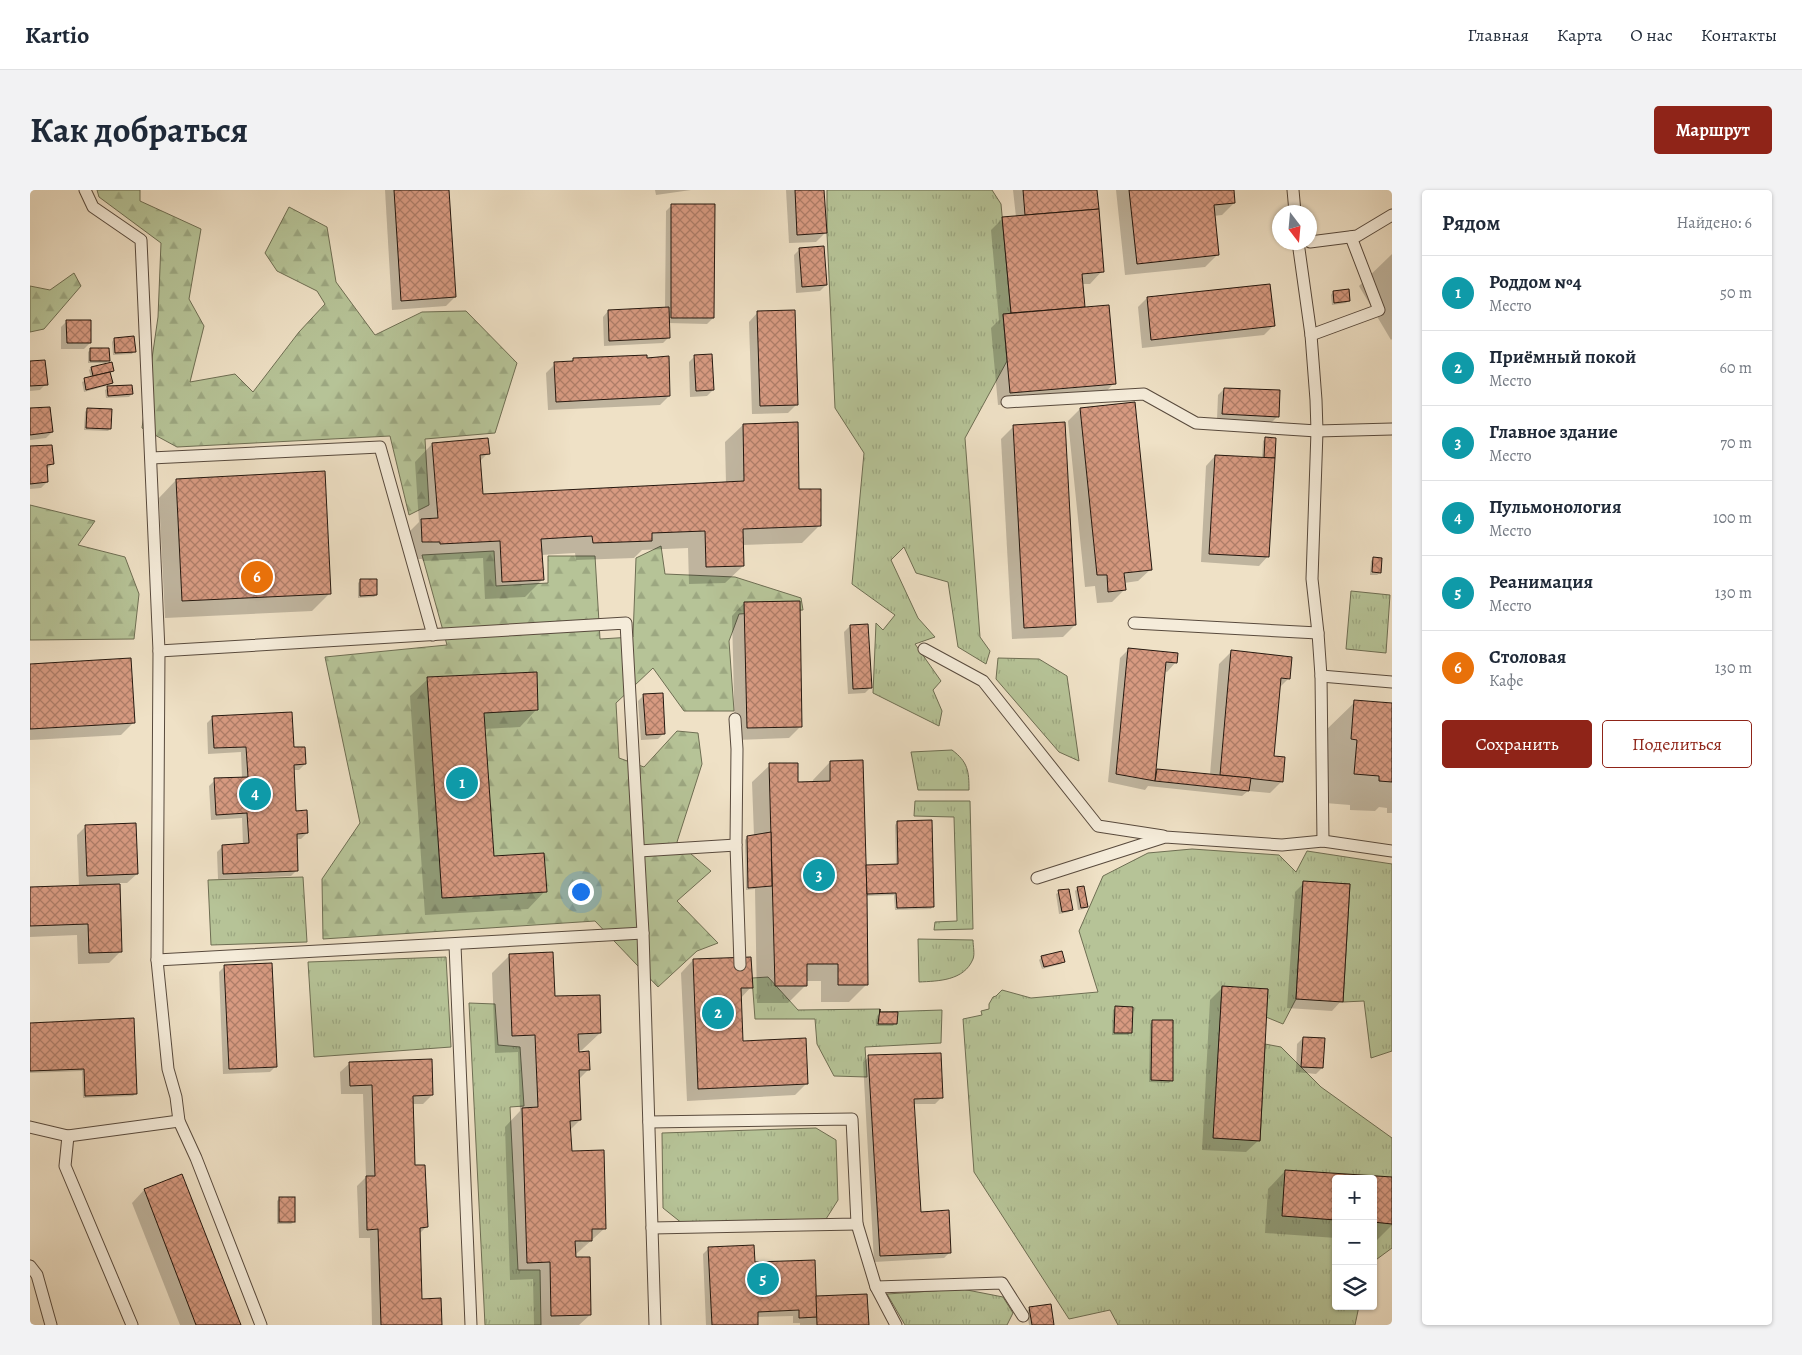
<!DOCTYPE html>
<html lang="ru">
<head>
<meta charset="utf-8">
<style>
	body { margin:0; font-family:Alegreya,serif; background:#f2f2f3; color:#1f2937 }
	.controls { position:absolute; right:15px; bottom:15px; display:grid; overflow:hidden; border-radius:5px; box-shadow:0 1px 4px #0004 }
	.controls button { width:45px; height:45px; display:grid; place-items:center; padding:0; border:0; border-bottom:1px solid #e0e1e3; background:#fff; color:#1f2937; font:25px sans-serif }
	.compass { position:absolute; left:1242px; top:15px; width:45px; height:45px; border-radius:50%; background:#fff; box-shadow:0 1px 4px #0004; rotate:164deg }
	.you { position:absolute; left:550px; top:701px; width:18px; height:18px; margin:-12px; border:4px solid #fff; border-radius:50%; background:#1a73e8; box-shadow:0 0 0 8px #1a73e833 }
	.badge { display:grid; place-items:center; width:32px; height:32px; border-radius:50%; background:#8f2418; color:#fff; font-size:16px; font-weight:700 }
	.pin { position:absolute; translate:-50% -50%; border:2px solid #fff; box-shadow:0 1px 5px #0006 }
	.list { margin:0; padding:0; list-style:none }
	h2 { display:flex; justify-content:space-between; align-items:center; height:65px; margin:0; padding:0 20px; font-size:21px }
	h2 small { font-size:16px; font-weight:400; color:#747a83 }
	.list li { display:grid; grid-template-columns:32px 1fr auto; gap:15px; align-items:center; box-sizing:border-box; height:75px; padding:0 20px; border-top:1px solid #e0e1e3 }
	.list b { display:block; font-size:19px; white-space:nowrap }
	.list p { margin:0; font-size:16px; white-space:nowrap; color:#747a83 }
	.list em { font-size:16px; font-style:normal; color:#747a83 }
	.actions { display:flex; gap:10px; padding:15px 20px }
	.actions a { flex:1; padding:11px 0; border:1px solid #8f2418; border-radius:5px; text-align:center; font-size:18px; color:#8f2418 }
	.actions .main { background:#8f2418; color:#fff }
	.icon { flex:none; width:28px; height:28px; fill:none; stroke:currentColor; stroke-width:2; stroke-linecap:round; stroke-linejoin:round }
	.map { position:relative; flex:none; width:1362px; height:1135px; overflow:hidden; border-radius:5px }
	header { display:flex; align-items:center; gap:30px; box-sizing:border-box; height:70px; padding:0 25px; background:#fff; border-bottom:1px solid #e0e1e3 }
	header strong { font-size:24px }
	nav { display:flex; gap:28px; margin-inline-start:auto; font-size:18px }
	.intro { display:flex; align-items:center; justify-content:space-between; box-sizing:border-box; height:120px; padding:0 30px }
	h1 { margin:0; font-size:35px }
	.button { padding:12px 22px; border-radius:5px; background:#8f2418; color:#fff; font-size:18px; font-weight:700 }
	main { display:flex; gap:30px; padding:0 30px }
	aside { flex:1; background:#fff; border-radius:5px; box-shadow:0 1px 4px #0004 }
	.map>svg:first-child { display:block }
	.grass { fill:url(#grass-tufts); stroke:#6e6e53 }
	.forest { fill:url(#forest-firs); stroke:#6e6e53 }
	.shadow { fill:#0003 }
	.building { fill:url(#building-cross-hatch); stroke:#25180f }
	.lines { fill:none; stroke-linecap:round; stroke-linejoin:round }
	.lane-casing { stroke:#584a3d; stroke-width:13 }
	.lane { stroke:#f5ecda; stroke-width:11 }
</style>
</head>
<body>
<header>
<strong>Kartio</strong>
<nav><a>Главная</a><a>Карта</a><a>О нас</a><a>Контакты</a></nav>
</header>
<div class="intro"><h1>Как добраться</h1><a class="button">Маршрут</a></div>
<main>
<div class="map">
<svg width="1362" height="1135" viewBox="0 0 1362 1135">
	<defs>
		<pattern id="grass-tufts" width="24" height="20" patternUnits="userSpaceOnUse" patternTransform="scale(1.25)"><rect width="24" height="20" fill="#b6c397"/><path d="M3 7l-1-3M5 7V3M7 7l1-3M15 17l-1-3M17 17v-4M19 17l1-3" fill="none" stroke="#9ca781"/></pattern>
		<pattern id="forest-firs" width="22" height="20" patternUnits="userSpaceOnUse" patternTransform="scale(1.25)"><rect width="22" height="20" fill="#b6c397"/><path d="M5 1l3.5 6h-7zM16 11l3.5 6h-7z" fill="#9ca781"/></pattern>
		<pattern id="building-cross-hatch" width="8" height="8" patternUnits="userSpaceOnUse" patternTransform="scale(1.25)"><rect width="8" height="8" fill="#d79a81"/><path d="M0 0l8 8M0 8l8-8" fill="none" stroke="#ae7d68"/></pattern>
	</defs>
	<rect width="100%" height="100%" fill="#efe1c6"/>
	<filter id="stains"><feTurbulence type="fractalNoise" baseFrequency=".004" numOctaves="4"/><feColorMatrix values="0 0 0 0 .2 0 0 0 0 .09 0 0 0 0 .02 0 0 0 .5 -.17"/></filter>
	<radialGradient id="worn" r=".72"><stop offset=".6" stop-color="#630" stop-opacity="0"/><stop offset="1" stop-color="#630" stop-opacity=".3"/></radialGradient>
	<g class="grass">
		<path d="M797,0H962L971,14L981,123L973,125L977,171L935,248L950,447L960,461L956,474L928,457L918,392L886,383L874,357L861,370L888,428L905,447L885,454L911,491L903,500L912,521L909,536L843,503L846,433L853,440L865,425L822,394L834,263L805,218L797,43Z"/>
		<path d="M1321,401L1360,405L1356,463L1316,459Z"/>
		<path d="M968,468L1009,469L1037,486L1049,571L1029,562L966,489Z"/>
		<path d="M922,560C938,572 939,581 939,600H888L881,562Z"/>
		<path d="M885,611H940L943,739L904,740L905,732L927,731L924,627L884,626Z"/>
		<path d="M1162,659L1249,665L1266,682L1277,661L1362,674V861L1341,868L1334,811L1313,812L1320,694L1273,692L1266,809L1253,834L1236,827L1238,799L1192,797L1184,948L1230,950L1235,854L1251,857L1291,897L1362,948V1058L1343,1072V989H1306V1116H1329L1325,1135H1088L1080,1120L1039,1129L944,982L933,829L952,825L951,821L959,819V814L963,807L966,806L972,800L1001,808L1068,802L1049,741L1073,686L1118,663Z"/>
		<path d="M273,687L277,752L181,755L178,690Z"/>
		<path d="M888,749L943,750C943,756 945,764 943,769C934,791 908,791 889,792Z"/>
		<path d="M416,767L421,857L284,867L278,772Z"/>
		<path d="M738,787L768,820L850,819V822L912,820L911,853L835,857L837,887L804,886L787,854L785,829H725L722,788Z"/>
		<path d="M439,813L465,814L468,855L490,857L494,916L480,917L488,1080H510L511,1135H455Z"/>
		<path d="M786,938L806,950L808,1010L796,1029L772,1031L653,1034L633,1018L632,943Z"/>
		<path d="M932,1099L973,1107L983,1123L977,1135H875L857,1104Z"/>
	</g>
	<g class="forest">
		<path d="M67,0H110V11L171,39L159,109L174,136L160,192L205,184L223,202L269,142L295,114L287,101L247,81L235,63L259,17L297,37L306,92L345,145L392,122L436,121L487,173L465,243L395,249L399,315L379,325L360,246L147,257L112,238L128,127L131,53L69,7Z"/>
		<path d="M44,83L51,96L14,139L0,142V96L20,100Z"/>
		<path d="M0,315L65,331L48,355L95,367L109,404L104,449L0,450Z"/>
		<path d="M631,356L635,384L705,387L771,408L773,420L709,424L699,451L704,521H654L623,478L586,513L589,568L614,577L647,541L668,543L672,574L647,652L681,681L647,711L688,753L667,761L628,797L565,731L293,749L292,689L330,633L295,467L417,455L392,365L464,361L466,396L518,393V366H565L570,449L603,447L606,368Z"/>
	</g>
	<g class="shadow">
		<path d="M355,0H418L425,107L416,116L362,120Z"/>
		<path d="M625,0H661L626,5Z"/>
		<path d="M756,0H793L795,43L786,52L759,53Z"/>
		<path d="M983,0H1066L1072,81L1060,94H1051L1054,118L1084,193L1072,206L968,215L961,138L969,130L961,40L973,28L986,27Z"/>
		<path d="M1086,0H1203L1204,13L1192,25L1183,26L1187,65L1175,77L1095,85Z"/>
		<path d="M642,15L683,128L677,134L638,133L639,147L633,153L574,156L573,127L578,121L635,119L636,21Z"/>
		<path d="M770,59L796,95L790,101L766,103L764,65Z"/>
		<path d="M1362,64V149L1361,150L1329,96Z"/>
		<path d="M1303,102L1319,110L1316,113L1302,115L1301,105Z"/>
		<path d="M1117,108L1243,136L1234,145L1112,158L1108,117Z"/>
		<path d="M728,122L767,214L758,223L722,224L719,132Z"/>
		<path d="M37,131L60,153L54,159H31V137Z"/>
		<path d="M84,149L104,161L102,164L83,165L82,152Z"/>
		<path d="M61,159L78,170L76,173H58V162Z"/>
		<path d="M665,166L683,200L677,206L660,207L659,172Z"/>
		<path d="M544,169H616L639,206L630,215L518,220L516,183L525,174L541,173Z"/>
		<path d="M0,173L16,194L10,200L0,201Z"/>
		<path d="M61,178L82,181L79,183L82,193L79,195L54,202L52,192L61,188L59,180Z"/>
		<path d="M78,198L102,204L99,207L76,208L75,200Z"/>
		<path d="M1194,199L1248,226L1242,232L1187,230L1188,205Z"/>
		<path d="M57,219L80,239L78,241L54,240L55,222Z"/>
		<path d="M1050,219L1121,379L1108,391L1094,393V400L1082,412L1067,413L1065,396L1055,397L1038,231Z"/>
		<path d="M0,220L22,242L16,248L0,250Z"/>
		<path d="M713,235L768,300L789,336L772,353L712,355L713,376L695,393L659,394L658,358L612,360L604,368L546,370L545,363L511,365L512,390L495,407L455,409L453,368L393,371L392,369H375L374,347L389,332L385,272L402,254L458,263L449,272L452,305L696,293L695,252Z"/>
		<path d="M983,237L1045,435L1033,447L982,449L971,249Z"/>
		<path d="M1236,248L1238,366L1229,376L1171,372L1176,276L1185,266L1232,269L1233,251Z"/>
		<path d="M0,258L22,274L16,280L17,292L11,298L0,299Z"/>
		<path d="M146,290L300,403L282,421L135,428L129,308Z"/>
		<path d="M1344,368L1350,383L1347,385H1340L1341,371Z"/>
		<path d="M330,391L346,405L344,407L328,408V393Z"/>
		<path d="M714,413L771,536L759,548L705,550L702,426Z"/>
		<path d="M820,436L841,497L835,503L818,504L814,442Z"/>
		<path d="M1099,459L1146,472L1137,482L1134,481L1125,582L1127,580L1180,585L1189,474L1201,462L1258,489L1249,498L1243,567L1252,591L1240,603L1218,601L1212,606L1118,596L1115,600L1078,592L1090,468Z"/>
		<path d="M0,475L103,533L91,545L0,550Z"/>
		<path d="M398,489L507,519L490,537L454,539L462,668L515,701L498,719L395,725L380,506Z"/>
		<path d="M614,505L634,543L628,549L611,550L608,511Z"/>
		<path d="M1325,512L1362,515V623H1357V618L1349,617L1345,621L1320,620V615L1295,613L1298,579L1292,578L1295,541Z"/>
		<path d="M183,527L262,558L275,574L269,580H263L265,622L277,643L271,649H266L267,680L261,686L188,689L187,662L193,656L213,655L212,628L181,630L179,596L185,590L212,588L211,562L178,564L177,533Z"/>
		<path d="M800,572L835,676L866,675L865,635L867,632L903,716L901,719L865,720L864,705L836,706L837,794L819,812H791V791H776V795L758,813H727L725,699L716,700L715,650L717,647L724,646L722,592L740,575L767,593L783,592V590Z"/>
		<path d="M56,636L107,684L97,693H89L91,761L79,773L48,774L47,745L0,747V698L49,697L47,645Z"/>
		<path d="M1274,693L1311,811L1302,821L1257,818L1265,702Z"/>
		<path d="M1048,698L1057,717L1054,719L1048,720L1045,701Z"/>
		<path d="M1029,702L1041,720L1039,722L1029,724L1026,704Z"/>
		<path d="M480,765L523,807L570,843L552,860L548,861L559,879L548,890L550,930L540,940V962L575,1038L544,1066L560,1125L549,1135H504L503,1089L480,1090L475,937L490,921L488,862L465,863L462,783Z"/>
		<path d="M1012,767L1034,771L1031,774L1012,779L1009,770Z"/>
		<path d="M663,770L721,797L710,809L712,853L777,893L765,905L657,911L651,783Z"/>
		<path d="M195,776L246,876L240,882L193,884L189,782Z"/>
		<path d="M1192,798L1229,950L1216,962L1172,960L1180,810Z"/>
		<path d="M1086,817L1100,843L1098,845H1082L1083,820Z"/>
		<path d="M850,823L865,833L863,836H846L847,826Z"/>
		<path d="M1122,831L1141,890L1139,893L1119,892L1120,834Z"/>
		<path d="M0,834L106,903L103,906L53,908L52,881L0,883Z"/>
		<path d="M1273,848L1292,878L1286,884L1266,882L1267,854Z"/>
		<path d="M839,867L911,908L905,914H883L889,1023L920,1062L914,1068L844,1072L833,872Z"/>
		<path d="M320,873L402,905L393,914H382L384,977L396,1037L389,1044L391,1110L411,1135H342L340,1048H329L327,996L336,987L333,904H311L310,882Z"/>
		<path d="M1255,981L1362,989V1035L1346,1051H1343V989H1306V1048L1235,1043L1238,999Z"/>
		<path d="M152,986L210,1135H150L102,1013L114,1000Z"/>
		<path d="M250,1008L264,1032L261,1034H247V1011Z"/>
		<path d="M679,1058L723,1074L837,1135H770V1133H763V1126L727,1127V1135H676L673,1064Z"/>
		<path d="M1000,1118L1023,1135H999L997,1121Z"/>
	</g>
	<g class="building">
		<path d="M364,0H419L426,107L371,111Z"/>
		<path d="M765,0H794L797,43L767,45Z"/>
		<path d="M993,0H1067L1069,19L995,25Z"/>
		<path d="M1099,0H1204L1205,13L1184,15L1189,65L1107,74Z"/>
		<path d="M641,14H685L684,128H641Z"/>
		<path d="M1069,19L1074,82L1052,84L1055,117L981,123L972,27Z"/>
		<path d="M794,56L797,95L772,97L769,58Z"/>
		<path d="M1240,94L1245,136L1121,150L1117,107Z"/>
		<path d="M1319,99L1320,111L1304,113L1303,101Z"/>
		<path d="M1079,115L1086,194L980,203L973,124Z"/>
		<path d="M639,117L640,148L579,151L578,120Z"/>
		<path d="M765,120L768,215L730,216L727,121Z"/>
		<path d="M36,130H61V153H37Z"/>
		<path d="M104,146L106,162L85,163L84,148Z"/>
		<path d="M60,158H79L80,171H60Z"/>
		<path d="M682,164L684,200L666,201L664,165Z"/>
		<path d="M617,165V168L639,166L640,206L526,212L524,172L543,171V168Z"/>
		<path d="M15,170L18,195L0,196V171Z"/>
		<path d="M82,172L84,181L63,186L61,177Z"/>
		<path d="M80,182L83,193L56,200L54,188Z"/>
		<path d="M102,195L103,204L78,206L77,196Z"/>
		<path d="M1194,198L1250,200L1249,227L1192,224Z"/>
		<path d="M1105,212L1122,380L1094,383L1096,400L1078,402L1077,385H1067L1050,218Z"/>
		<path d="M20,217L23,242L0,245V218Z"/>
		<path d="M57,218L82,219L81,239L56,238Z"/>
		<path d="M768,232L769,299H791V336L713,339L714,376L676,377L675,341L622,343V351L563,353L562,346L511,349L514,390L472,392L470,351L410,354V352H392L391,329L408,328L402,253L458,248L460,264L450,265L453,304L714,291L713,234Z"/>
		<path d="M1035,232L1046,435L994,438L983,235Z"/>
		<path d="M1235,247L1246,248L1245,268H1234Z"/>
		<path d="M22,255L24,274L17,275L18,292L0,294V256Z"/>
		<path d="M1185,265L1245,268L1239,367L1179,364Z"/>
		<path d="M295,281L301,404L152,411L146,289Z"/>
		<path d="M1343,367L1352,368L1351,383L1342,382Z"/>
		<path d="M330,389H347V405L330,406Z"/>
		<path d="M770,411L772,537L717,538L714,412Z"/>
		<path d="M838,434L842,498L823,499L820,435Z"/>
		<path d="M1098,458L1148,463L1147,473L1136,472L1125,591L1086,584Z"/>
		<path d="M1201,460L1262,467L1260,489L1251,488L1244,566L1255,567L1253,592L1190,585Z"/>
		<path d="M101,468L105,533L0,539V474Z"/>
		<path d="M507,482L508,520L454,523L464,666L514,663L517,702L412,708L397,487Z"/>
		<path d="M633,503L635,544L616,545L613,504Z"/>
		<path d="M1324,510L1362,513V592L1349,591V586L1324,584L1327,550L1321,549Z"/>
		<path d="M262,522L264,557H275L276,574L264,575L266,621L277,620L278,643L267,644L268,681L193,684L192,655L219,653L217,623L186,625L184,588L218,587L216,557L184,558L182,526Z"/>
		<path d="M833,570L837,704L838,795H808V774H777V796H745L739,573H768V592L800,591V571Z"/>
		<path d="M1127,579L1221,588L1219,601L1125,591Z"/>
		<path d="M902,630L904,717L867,718L866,703L837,704L836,675L868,674L867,631Z"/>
		<path d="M106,633L108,684L57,686L55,635Z"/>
		<path d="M741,642L742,696L718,698L717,646Z"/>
		<path d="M1273,691L1320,694L1313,812L1266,809Z"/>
		<path d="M90,694L92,762L59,763L58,734L0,736V697Z"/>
		<path d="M1054,696L1058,717L1051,718L1047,697Z"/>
		<path d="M1039,699L1043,720L1032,722L1028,700Z"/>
		<path d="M1032,761L1035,772L1014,777L1011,766Z"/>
		<path d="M523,762L525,806L570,805L571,843L548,844L549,862L559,861L560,880H549L551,930L540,931L542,961L574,960L576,1039H562V1051H545L546,1067H560L561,1125L521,1126L520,1072L497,1073L492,918L508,917L505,845L482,846L479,764Z"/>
		<path d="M721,767L723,798H711L713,851L776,848L778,894L668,899L663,769Z"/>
		<path d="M242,773L247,877L199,879L194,775Z"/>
		<path d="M1192,796L1238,799L1230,951L1183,948Z"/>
		<path d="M1085,816L1103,817L1102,843H1084Z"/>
		<path d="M850,819V822H868L867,834H848Z"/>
		<path d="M104,828L107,904L55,906L54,879L0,881V833Z"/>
		<path d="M1122,830H1143V891L1121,890Z"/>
		<path d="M1273,847L1295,848L1293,878L1271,877Z"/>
		<path d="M911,863L913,908L884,909L891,1022L919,1020L921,1063L850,1066L838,865Z"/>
		<path d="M402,869L403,905L383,906L385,975H395L398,1037L390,1038L392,1109L411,1108L412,1135H351L348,1039L337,1040L336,986H345L342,895L320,896L319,872Z"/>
		<path d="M1255,980L1362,987V1034L1343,1032V989H1306V1030L1252,1026Z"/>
		<path d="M152,984L211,1135H166L114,999Z"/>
		<rect x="249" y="1007" width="16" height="25"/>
		<path d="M724,1055L725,1072L785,1070L787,1127L769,1128V1120L728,1122V1135H682L678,1057Z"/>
		<path d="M837,1104L839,1135H787L786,1106Z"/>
		<path d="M1021,1114L1024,1135H1002L999,1117Z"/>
	</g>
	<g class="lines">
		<defs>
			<g id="lane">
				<path d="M55,0L63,17L111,50L129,461L127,770L138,879L146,907L149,931L166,968L231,1135"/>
				<path d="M1263,0L1265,22"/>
				<path d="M1268,52L1281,145L1286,210L1287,241L1282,389L1288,443"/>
				<path d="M1280,52L1327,46L1362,25"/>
				<path d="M1281,145L1349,120L1321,47"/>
				<path d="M977,212L1114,204L1166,233L1287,241L1362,239"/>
				<path d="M121,268L350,257L403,445"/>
				<path d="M1104,433L1288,443L1291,486L1293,651"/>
				<path d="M894,459L953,491L1068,636L1133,646"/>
				<path d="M129,461L596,433L613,743L625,1135"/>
				<path d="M1291,486L1362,492"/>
				<path d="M705,529L707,559L706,655L710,775"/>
				<path d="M609,661L706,655"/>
				<path d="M1007,688L1135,647L1252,655L1293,651L1362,661"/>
				<path d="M425,755L441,1135"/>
				<path d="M127,770L613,743"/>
				<path d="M619,932L822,929L827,1034L622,1038"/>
				<path d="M0,937L38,946L149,931"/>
				<path d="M38,946L35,976L102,1135"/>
				<path d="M827,1034L846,1097L866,1135"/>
				<path d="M0,1076L7,1085L21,1135"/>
				<path d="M846,1097L972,1093L993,1126"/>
			</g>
		</defs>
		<use href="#lane" class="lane-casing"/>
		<use href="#lane" class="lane"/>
	</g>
	<rect width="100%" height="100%" filter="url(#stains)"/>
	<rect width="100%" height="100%" fill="url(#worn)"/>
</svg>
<div class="controls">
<button>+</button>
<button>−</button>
<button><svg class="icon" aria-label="layers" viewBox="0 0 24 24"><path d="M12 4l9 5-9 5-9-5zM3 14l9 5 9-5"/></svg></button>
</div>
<svg class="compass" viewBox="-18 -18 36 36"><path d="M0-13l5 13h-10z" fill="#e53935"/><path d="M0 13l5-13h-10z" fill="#747a83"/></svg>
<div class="you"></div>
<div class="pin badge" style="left:432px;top:593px;background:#0f9aa8">1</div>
<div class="pin badge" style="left:688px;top:823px;background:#0f9aa8">2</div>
<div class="pin badge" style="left:789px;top:685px;background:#0f9aa8">3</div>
<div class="pin badge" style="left:225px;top:604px;background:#0f9aa8">4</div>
<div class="pin badge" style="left:733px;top:1089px;background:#0f9aa8">5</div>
<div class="pin badge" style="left:227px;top:387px;background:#e8710a">6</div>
</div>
<aside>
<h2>Рядом<small>Найдено: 6</small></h2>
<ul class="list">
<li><span class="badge" style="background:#0f9aa8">1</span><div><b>Роддом №4</b><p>Место</p></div><em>50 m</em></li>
<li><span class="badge" style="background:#0f9aa8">2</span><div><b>Приёмный покой</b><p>Место</p></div><em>60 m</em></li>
<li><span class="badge" style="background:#0f9aa8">3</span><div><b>Главное здание</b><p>Место</p></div><em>70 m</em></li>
<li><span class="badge" style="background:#0f9aa8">4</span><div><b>Пульмонология</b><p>Место</p></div><em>100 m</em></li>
<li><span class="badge" style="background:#0f9aa8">5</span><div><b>Реанимация</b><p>Место</p></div><em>130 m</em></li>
<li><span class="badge" style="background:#e8710a">6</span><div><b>Столовая</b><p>Кафе</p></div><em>130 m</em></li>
</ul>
<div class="actions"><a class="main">Сохранить</a><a>Поделиться</a></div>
</aside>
</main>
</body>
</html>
